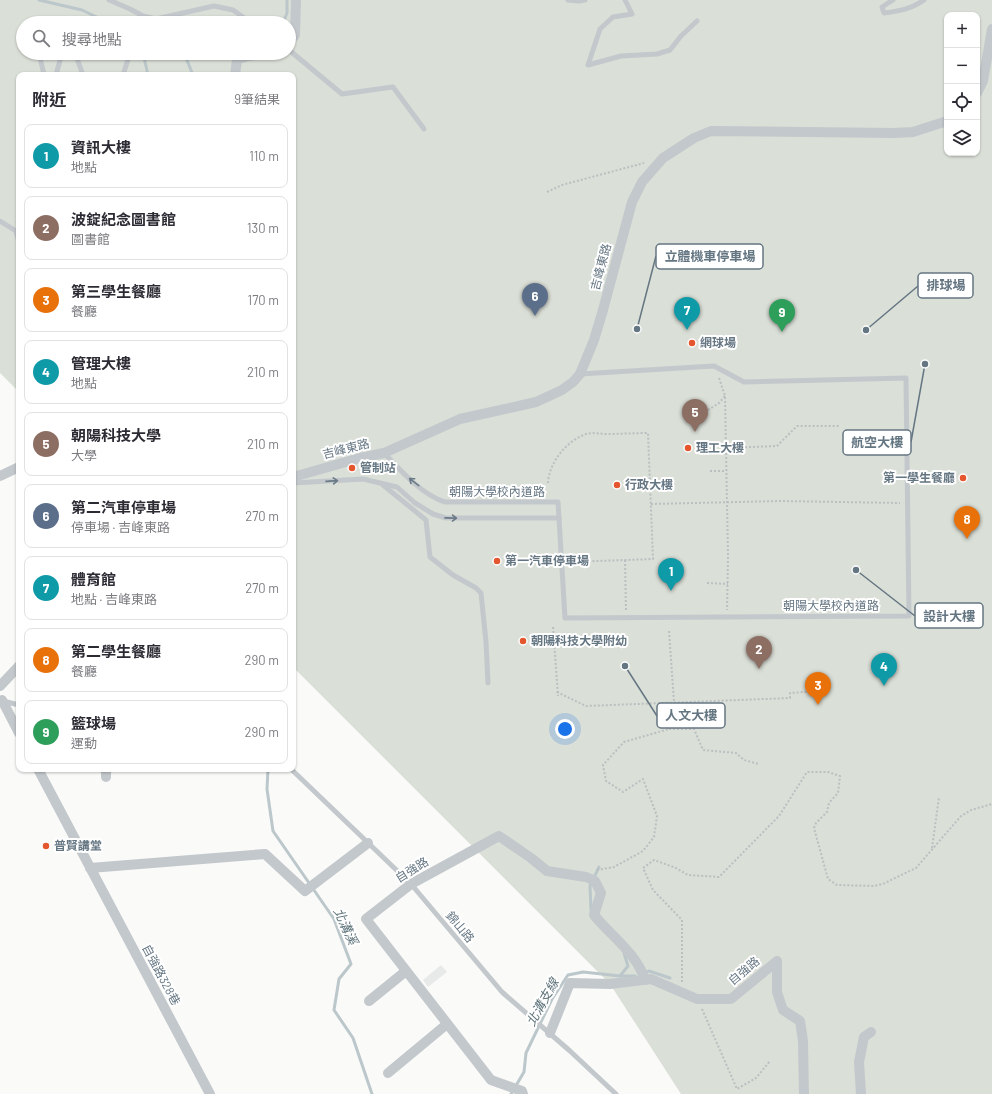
<!DOCTYPE html>
<html lang="zh-TW">
<head>
<meta charset="utf-8">
<style>
	body { margin:0; font-family:Barlow,"Noto Sans TC",sans-serif; background:#f2f2f3; color:#2b2b33 }
	.controls { position:absolute; right:12px; top:12px; display:grid; overflow:hidden; border-radius:8px; box-shadow:0 1px 3px #0004 }
	.controls button { width:36px; height:36px; display:grid; place-items:center; padding:0; border:0; border-bottom:1px solid #e1e1e2; background:#fff; color:#2b2b33; font:20px sans-serif }
	.you { position:absolute; left:565px; top:729px; width:14px; height:14px; margin:-10px; border:3px solid #fff; border-radius:50%; background:#1a73e8; box-shadow:0 0 0 6px #1a73e833 }
	.badge { display:grid; place-items:center; width:26px; height:26px; border-radius:50%; background:#7c3aed; color:#fff; font-size:13px; font-weight:700 }
	.pin { position:absolute; translate:-50% -33px; filter:drop-shadow(0 1px 2px #0008) }
	.pin::after { content:''; position:absolute; top:21px; width:14px; height:12px; background:inherit; clip-path:polygon(0 0,100% 0,50% 100%) }
	.list { margin:0; padding:0; list-style:none }
	h2 { display:flex; justify-content:space-between; align-items:center; height:52px; margin:0; padding:0 16px; font-size:17px }
	h2 small { font-size:13px; font-weight:400; color:#7c7c81 }
	.list li { display:grid; grid-template-columns:26px 1fr auto; gap:12px; align-items:center; box-sizing:border-box; height:64px; margin:0 8px 8px; padding:0 8px; border:1px solid #e1e1e2; border-radius:8px }
	.list b { display:block; font-size:15px; white-space:nowrap }
	.list p { margin:0; font-size:13px; white-space:nowrap; color:#7c7c81 }
	.list em { font-size:13px; font-style:normal; color:#7c7c81 }
	.icon { flex:none; width:22px; height:22px; fill:none; stroke:currentColor; stroke-width:2; stroke-linecap:round; stroke-linejoin:round }
	.map { position:relative; flex:none; width:992px; height:1094px; overflow:hidden }
	.search { position:absolute; background:#fff; box-shadow:0 1px 3px #0004; left:16px; top:16px; width:280px; height:44px; display:flex; align-items:center; gap:10px; box-sizing:border-box; padding:0 14px; border-radius:22px; color:#7c7c81; font-size:15px }
	.panel { position:absolute; background:#fff; box-shadow:0 1px 3px #0004; left:16px; top:72px; width:280px; height:700px; border-radius:8px }
	.map>svg:first-child { display:block }
	.built { fill:#e8e9e9 }
	.green { fill:#dadfd7; fill-rule:evenodd }
	.lines { fill:none; stroke-linecap:round; stroke-linejoin:round }
	.stream { stroke:#bbc7cb; stroke-width:3 }
	.path { stroke:#bbbfc2; stroke-width:2; stroke-dasharray:2 2; stroke-linecap:butt }
	.lane { stroke:#c3c8cc; stroke-width:5 }
	.street { stroke:#c3c8cc; stroke-width:10 }
	.oneway { stroke:#6a7a87 }
	.poi-dot { fill:#e4572e; stroke:#fff; stroke-width:1.5 }
	.labels { text-anchor:middle; stroke-width:4; stroke-linejoin:round; paint-order:stroke }
	.street-label { font-size:12px; fill:#657683; stroke:#fff }
	.poi-label { font-size:12px; font-weight:bold; fill:#657683; stroke:#fff; text-anchor:start }
	.water-label { font-size:13px; font-style:italic; fill:#60757c; stroke:#fff }
	.leader { fill:none; stroke:#657683; stroke-width:1.5 }
	.callout-dot { fill:#657683; stroke:#fff; stroke-width:1.5 }
	.callout { fill:#fff; stroke:#657683; stroke-width:1.5 }
	.callout-label { font-size:13px; text-anchor:middle; font-weight:bold; fill:#657683 }
</style>
</head>
<body>
<div class="map">
<svg width="992" height="1094" viewBox="0 0 992 1094">
	<rect width="100%" height="100%" fill="#fafaf8"/>
	<path class="built" d="M441,965L447,972L428,987L423,980Z"/>
	<path class="green" d="M0,0H992V1094H681L610,984L293,667V75H19V392L0,373ZM947,15H977V153H947ZM23,23H289V53H23Z"/>
	<g class="lines">
		<g class="stream">
			<path d="M39,0L82,10L109,23"/>
			<path d="M202,23L221,19L228,23"/>
			<path d="M283,23L287,13V0"/>
			<path d="M143,53L148,75"/>
			<path d="M184,53L193,75"/>
			<path d="M268,769L267,789L273,831L334,919L351,964L339,979L334,1010L353,1038L372,1094"/>
			<path d="M592,913L591,910L590,886L599,867"/>
			<path d="M644,973L649,971L670,978"/>
			<path d="M620,976H635"/>
			<path d="M511,1094L524,1072L526,1053L552,999L568,975L583,972L620,976L628,966L624,953"/>
		</g>
		<g class="path">
			<path d="M547,192L562,185L644,163"/>
			<path d="M719,378L725,396L728,556L727,610"/>
			<path d="M708,410L719,403L725,396"/>
			<path d="M725,448L777,446L797,426H839"/>
			<path d="M710,471H726"/>
			<path d="M548,483C549,463 566,441 586,434C593,432 600,434 608,434C621,434 634,433 648,433L653,559L569,562"/>
			<path d="M651,504L781,501L900,503"/>
			<path d="M625,560L626,611"/>
			<path d="M707,583L728,584"/>
			<path d="M553,627L558,696"/>
			<path d="M669,631L674,702"/>
			<path d="M557,692L586,706L790,698V693L818,691"/>
			<path d="M669,729H694L703,750L736,753L744,760L759,764"/>
			<path d="M932,848L939,797"/>
			<path d="M597,870L614,867L643,851L654,837L657,816L643,779L623,792L606,781L603,765L624,742L669,729L668,716"/>
			<path d="M682,982V920L653,890L643,868L654,860L676,868L688,875L719,877L779,816L807,772H828L840,776L838,793L829,803L827,812L816,823L814,828L828,879L837,885L874,886L883,884L895,878L916,868L961,816L971,810L992,804"/>
			<path d="M702,1009L737,1089L756,1078L770,1061"/>
		</g>
		<g class="lane">
			<path d="M109,0L130,9L143,16L156,19L214,6L233,10L243,17V23"/>
			<path d="M568,0L579,1L585,0"/>
			<path d="M625,0L632,14L613,17L600,29L588,65L621,56L657,54L670,50L681,36L697,21"/>
			<path d="M893,0L882,7L884,13C900,11 911,9 924,0"/>
			<path d="M165,23L176,16"/>
			<path d="M22,48H23"/>
			<path d="M289,50L342,94L393,87L424,129"/>
			<path d="M39,53L44,75"/>
			<path d="M75,53L83,75"/>
			<path d="M56,75L62,53"/>
			<path d="M123,75L129,56L131,53"/>
			<path d="M0,221L16,231L19,242"/>
			<path d="M384,453C400,470 422,495 445,502H558L565,618L909,616L906,378L744,382L714,366L580,374"/>
			<path d="M293,483L363,479L397,487L415,503L433,514L446,518H559"/>
			<path d="M383,485L426,520L430,557L453,575L476,588L481,593L486,642L488,683"/>
			<path d="M3,701L19,705"/>
			<path d="M291,769L411,884L502,992L570,1051L616,1094"/>
		</g>
		<g class="street">
			<path d="M289,42L295,35L296,0"/>
			<path d="M235,75L237,60C247,54 261,55 272,53"/>
			<path d="M977,93L983,81L992,29"/>
			<path d="M0,476L19,467"/>
			<path d="M293,477L360,458L384,453L460,419L536,402L562,390L573,382L580,374L594,340L603,310L632,202L642,182L663,158L694,138L711,131L894,133L913,132L947,121"/>
			<path d="M0,686L19,666"/>
			<path d="M2,700L19,733"/>
			<path d="M38,769L210,1094"/>
			<path d="M106,769V777"/>
			<path d="M90,868L265,854L305,891L368,843"/>
			<path d="M369,1001L406,971"/>
			<path d="M550,1033L570,983L610,984L651,979L697,999H731L777,961V992L783,1010L800,1021L803,1041L804,1094"/>
			<path d="M388,1073L447,1024"/>
			<path d="M523,1094L522,1091L491,1080L366,919L411,884L499,836L531,858L547,871L586,877L595,881L601,893L594,915C611,936 637,954 645,980"/>
			<path d="M861,1094L859,1062L864,1037L871,1032"/>
		</g>
	</g>
	<defs><path id="oneway-shaft" d="M-6 0H5M1.5-3L5.5 0L1.5 3" fill="none" stroke-width="1.6" stroke-linecap="round" stroke-linejoin="round"/></defs>
	<g class="oneway">
		<use href="#oneway-shaft" transform="translate(332 481) rotate(-4)"/>
		<use href="#oneway-shaft" transform="translate(414 482) rotate(-142)"/>
		<use href="#oneway-shaft" transform="translate(451 518) rotate(1)"/>
	</g>
	<g class="poi-dot">
		<circle cx="692" cy="343" r="4"/>
		<circle cx="688" cy="448" r="4"/>
		<circle cx="352" cy="468" r="4"/>
		<circle cx="963" cy="478" r="4"/>
		<circle cx="617" cy="485" r="4"/>
		<circle cx="497" cy="561" r="4"/>
		<circle cx="523" cy="641" r="4"/>
		<circle cx="46" cy="846" r="4"/>
	</g>
	<g class="labels">
		<g class="street-label">
			<text transform="translate(601 267) rotate(-75)" y="4">吉峰東路</text>
			<text transform="translate(346 449) rotate(-14)" y="4">吉峰東路</text>
			<text x="497" y="496">朝陽大學校內道路</text>
			<text x="831" y="610">朝陽大學校內道路</text>
			<text transform="translate(412 870) rotate(-32)" y="4">自強路</text>
			<text transform="translate(460 927) rotate(50)" y="4">錦山路</text>
			<text transform="translate(744 971) rotate(-40)" y="4">自強路</text>
			<text transform="translate(161 975) rotate(62)" y="4">自強路328巷</text>
		</g>
		<g class="poi-label">
			<text x="700" y="347">網球場</text>
			<text x="696" y="452">理工大樓</text>
			<text x="360" y="472">管制站</text>
			<text x="955" y="482" text-anchor="end">第一學生餐廳</text>
			<text x="625" y="489">行政大樓</text>
			<text x="505" y="565">第一汽車停車場</text>
			<text x="531" y="645">朝陽科技大學附幼</text>
			<text x="54" y="850">普賢講堂</text>
		</g>
		<g class="water-label">
			<text transform="translate(346 926) rotate(65)" y="5">北溝溪</text>
			<text transform="translate(542 1002) rotate(-61)" y="5">北溝支線</text>
		</g>
	</g>
	<path class="leader" d="M637 329L656 256M866 330L918 286M925 364L911 442M856 570L915 616M625 666L657 716"/>
	<g class="callout-dot">
		<circle cx="637" cy="329" r="4"/>
		<circle cx="866" cy="330" r="4"/>
		<circle cx="925" cy="364" r="4"/>
		<circle cx="856" cy="570" r="4"/>
		<circle cx="625" cy="666" r="4"/>
	</g>
	<g class="callout">
		<rect x="656" y="244" width="107" height="25" rx="4"/>
		<rect x="918" y="273" width="55" height="25" rx="4"/>
		<rect x="843" y="430" width="68" height="25" rx="4"/>
		<rect x="915" y="603" width="68" height="25" rx="4"/>
		<rect x="657" y="703" width="68" height="25" rx="4"/>
	</g>
	<g class="callout-label">
		<text x="710" y="261">立體機車停車場</text>
		<text x="946" y="290">排球場</text>
		<text x="877" y="447">航空大樓</text>
		<text x="949" y="621">設計大樓</text>
		<text x="691" y="720">人文大樓</text>
	</g>
</svg>
<div class="controls">
<button>+</button>
<button>−</button>
<button><svg class="icon" aria-label="locate" viewBox="0 0 24 24"><circle cx="12" cy="12" r="6"/><path d="M12 2v4M12 18v4M2 12h4M18 12h4"/></svg></button>
<button><svg class="icon" aria-label="layers" viewBox="0 0 24 24"><path d="M12 4l9 5-9 5-9-5zM3 14l9 5 9-5"/></svg></button>
</div>
<div class="you"></div>
<div class="pin badge" style="left:671px;top:591px;background:#0f9aa8">1</div>
<div class="pin badge" style="left:759px;top:669px;background:#8d6e63">2</div>
<div class="pin badge" style="left:818px;top:705px;background:#e8710a">3</div>
<div class="pin badge" style="left:884px;top:686px;background:#0f9aa8">4</div>
<div class="pin badge" style="left:695px;top:432px;background:#8d6e63">5</div>
<div class="pin badge" style="left:535px;top:316px;background:#5c6f8a">6</div>
<div class="pin badge" style="left:687px;top:330px;background:#0f9aa8">7</div>
<div class="pin badge" style="left:967px;top:539px;background:#e8710a">8</div>
<div class="pin badge" style="left:782px;top:332px;background:#2e9e5b">9</div>
<div class="search"><svg class="icon" aria-label="search" viewBox="0 0 24 24"><circle cx="10" cy="10" r="6"/><path d="M15 15l6 6"/></svg>搜尋地點</div>
<section class="panel">
<h2>附近<small>9筆結果</small></h2>
<ul class="list">
<li><span class="badge" style="background:#0f9aa8">1</span><div><b>資訊大樓</b><p>地點</p></div><em>110 m</em></li>
<li><span class="badge" style="background:#8d6e63">2</span><div><b>波錠紀念圖書館</b><p>圖書館</p></div><em>130 m</em></li>
<li><span class="badge" style="background:#e8710a">3</span><div><b>第三學生餐廳</b><p>餐廳</p></div><em>170 m</em></li>
<li><span class="badge" style="background:#0f9aa8">4</span><div><b>管理大樓</b><p>地點</p></div><em>210 m</em></li>
<li><span class="badge" style="background:#8d6e63">5</span><div><b>朝陽科技大學</b><p>大學</p></div><em>210 m</em></li>
<li><span class="badge" style="background:#5c6f8a">6</span><div><b>第二汽車停車場</b><p>停車場 · 吉峰東路</p></div><em>270 m</em></li>
<li><span class="badge" style="background:#0f9aa8">7</span><div><b>體育館</b><p>地點 · 吉峰東路</p></div><em>270 m</em></li>
<li><span class="badge" style="background:#e8710a">8</span><div><b>第二學生餐廳</b><p>餐廳</p></div><em>290 m</em></li>
<li><span class="badge" style="background:#2e9e5b">9</span><div><b>籃球場</b><p>運動</p></div><em>290 m</em></li>
</ul>
</section>
</div>
</body>
</html>
